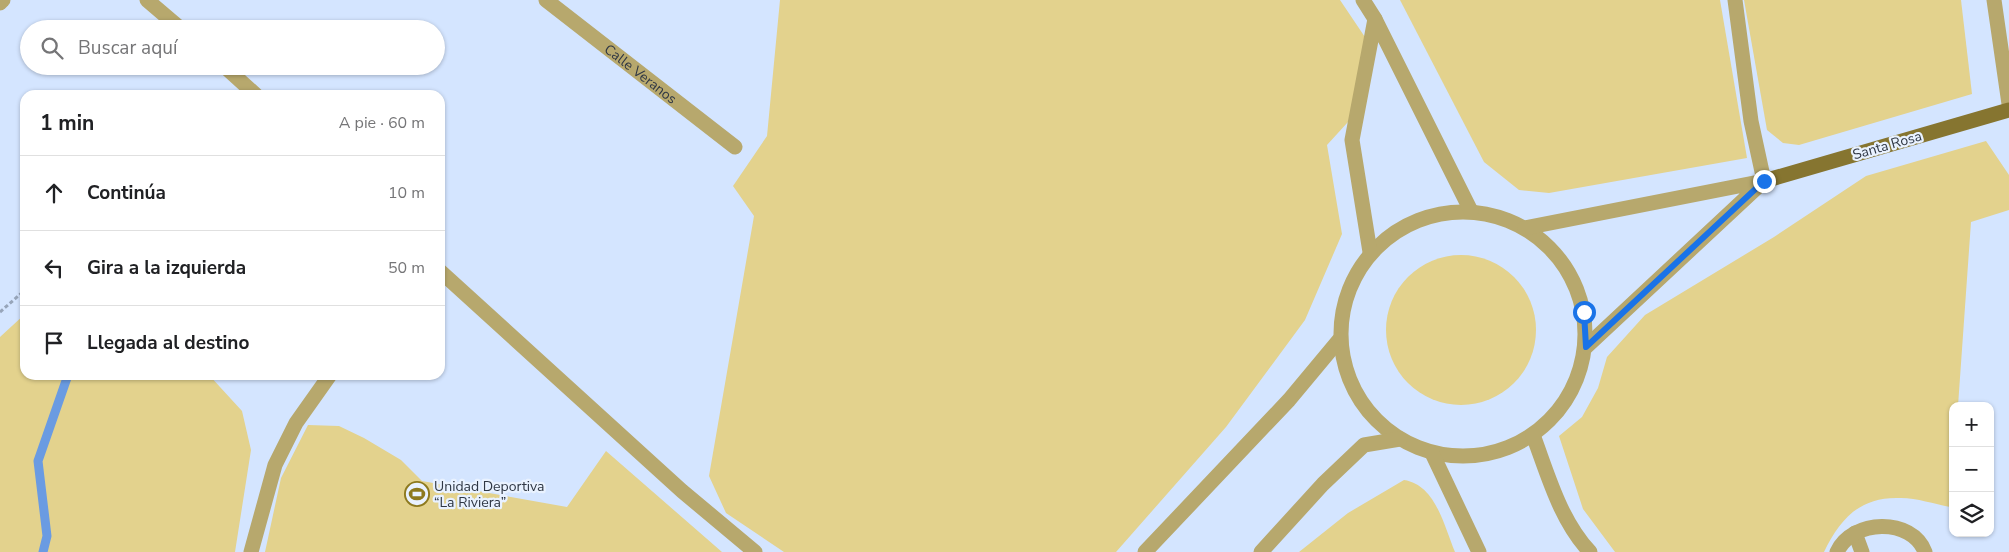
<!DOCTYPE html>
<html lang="es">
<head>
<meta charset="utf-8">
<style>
	body { margin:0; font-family:"Nunito Sans",sans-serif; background:#f6f6f6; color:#202124 }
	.controls { position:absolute; right:15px; bottom:15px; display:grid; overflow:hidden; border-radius:10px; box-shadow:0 1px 4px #0004 }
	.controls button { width:45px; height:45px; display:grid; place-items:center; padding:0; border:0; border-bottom:1px solid #e0e0e0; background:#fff; color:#202124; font:25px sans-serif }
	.stop { position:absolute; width:15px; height:15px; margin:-11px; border:4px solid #1a73e8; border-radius:50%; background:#fff }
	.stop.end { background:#1a73e8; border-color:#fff; box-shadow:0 1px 5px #0008 }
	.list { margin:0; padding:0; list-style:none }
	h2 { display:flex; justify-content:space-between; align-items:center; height:65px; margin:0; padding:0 20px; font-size:21px }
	h2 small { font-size:16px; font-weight:400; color:#757577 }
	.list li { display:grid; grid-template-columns:32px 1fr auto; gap:15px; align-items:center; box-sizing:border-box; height:75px; padding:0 20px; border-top:1px solid #e0e0e0 }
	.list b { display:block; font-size:19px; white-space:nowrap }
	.list em { font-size:16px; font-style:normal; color:#757577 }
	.icon { flex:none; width:28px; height:28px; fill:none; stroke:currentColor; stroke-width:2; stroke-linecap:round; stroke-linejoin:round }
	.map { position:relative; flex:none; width:2009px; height:552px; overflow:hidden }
	.search { position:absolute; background:#fff; box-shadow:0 1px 4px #0004; left:20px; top:20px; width:425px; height:55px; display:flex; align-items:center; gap:12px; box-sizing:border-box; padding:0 18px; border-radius:28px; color:#757577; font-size:19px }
	.panel { position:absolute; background:#fff; box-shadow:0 1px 4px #0004; left:20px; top:90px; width:425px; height:290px; border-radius:15px }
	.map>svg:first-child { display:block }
	.green { fill:#e3d28d }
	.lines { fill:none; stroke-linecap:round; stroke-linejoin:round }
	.stream { stroke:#6a9be2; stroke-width:9 }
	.path { stroke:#97a5ba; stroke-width:3; stroke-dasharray:4 2.5; stroke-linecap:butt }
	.minor { stroke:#b7a86d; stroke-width:15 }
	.major { stroke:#867530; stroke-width:15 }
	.route { stroke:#1a73e8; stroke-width:6 }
	.labels { text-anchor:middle; stroke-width:4.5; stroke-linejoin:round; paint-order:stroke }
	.street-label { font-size:14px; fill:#2f3744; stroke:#e9f2ff }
	.poi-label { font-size:14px; fill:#2f3744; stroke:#e9f2ff; text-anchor:start }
</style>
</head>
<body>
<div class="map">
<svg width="2009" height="552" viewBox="0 0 2009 552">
	<rect width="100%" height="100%" fill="#d4e5ff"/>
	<g class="green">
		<path d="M780,0H1340L1375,52L1348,122L1327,145L1342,234L1305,320L1226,427L1116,552H784L726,513L709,476L754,216L733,186L767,136Z"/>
		<path d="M1400,0H1720L1747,158L1549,193L1519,190L1484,162Z"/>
		<path d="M1744,0H1961L1972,94L1799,145L1783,143L1767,130Z"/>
		<path d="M1986,141L2009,175V210L1971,222L1958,406H1953L1950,507C1934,504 1917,498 1901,498C1860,496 1840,519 1824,552H1615L1583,509L1559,436L1582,417L1598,388L1607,357L1645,315L1774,237L1866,176Z"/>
		<circle cx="1461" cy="330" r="75"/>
		<path d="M25,314V375H209L242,411L251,450L235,552H0V337Z"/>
		<path d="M308,425L339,426L364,438L401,460L422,481L567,507L606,451L722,552H265L281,478Z"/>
		<path d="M1404,480C1436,485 1444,526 1455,552H1299L1348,513Z"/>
	</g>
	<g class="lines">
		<path class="stream" d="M43,552L47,536L38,461L68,375"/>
		<path class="path" d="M0,312L25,290"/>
		<g class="minor">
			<path d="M147,0L181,29"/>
			<path id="s1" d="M546,0L735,147"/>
			<path d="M1363,0L1375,19"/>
			<path d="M1735,0L1751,121L1764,181"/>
			<path d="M1994,0L2009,104"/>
			<path d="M0,3L3,0"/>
			<path d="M224,66L256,95"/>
			<circle cx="1463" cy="334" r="122"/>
			<path d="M1525,228L1764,181L1586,347"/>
			<path d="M1370,252L1352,140L1375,19L1471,211"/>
			<path d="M440,271L682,491L755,552"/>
			<path d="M1533,435C1548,475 1560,520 1590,552"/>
			<path d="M1432,453L1479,552"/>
			<path d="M1855,533L1862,552"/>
			<path d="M251,552L275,465L296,423L330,375"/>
			<path d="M1145,552L1289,400L1339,340"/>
			<path d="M1261,552L1323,484L1364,445L1400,439"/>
			<path d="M1837,552C1852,519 1912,517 1925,552"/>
		</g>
		<path class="major" d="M1764,181L2009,110"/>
	</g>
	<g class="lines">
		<path class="route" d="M1584,312L1586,347L1764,181"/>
	</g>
	<defs>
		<symbol id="stadium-ring" viewBox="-11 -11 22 22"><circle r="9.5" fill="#e9f2ff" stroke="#8d791e" stroke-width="1.5"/><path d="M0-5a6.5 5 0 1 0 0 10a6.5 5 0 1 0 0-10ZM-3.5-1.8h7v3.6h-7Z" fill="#8d791e"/></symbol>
	</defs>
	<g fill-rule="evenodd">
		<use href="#stadium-ring" x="403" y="480" width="28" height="28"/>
	</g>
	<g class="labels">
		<g class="street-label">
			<text dy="5" stroke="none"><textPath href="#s1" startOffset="120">Calle Veranos</textPath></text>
			<text transform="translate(1887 145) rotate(-16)" y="5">Santa Rosa</text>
		</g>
		<g class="poi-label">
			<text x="434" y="491">Unidad Deportiva<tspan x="434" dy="16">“La Riviera”</tspan></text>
		</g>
	</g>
</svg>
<div class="controls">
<button>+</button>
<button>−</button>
<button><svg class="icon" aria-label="layers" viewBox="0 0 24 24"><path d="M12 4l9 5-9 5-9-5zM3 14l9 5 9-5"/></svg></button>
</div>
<div class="stop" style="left:1584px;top:312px"></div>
<div class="stop end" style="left:1764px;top:181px"></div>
<div class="search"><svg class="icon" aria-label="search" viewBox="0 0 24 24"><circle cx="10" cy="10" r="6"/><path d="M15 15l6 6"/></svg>Buscar aquí</div>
<section class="panel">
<h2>1 min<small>A pie · 60 m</small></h2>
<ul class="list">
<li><svg class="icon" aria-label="ahead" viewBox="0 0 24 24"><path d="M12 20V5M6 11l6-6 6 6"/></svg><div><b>Continúa</b></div><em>10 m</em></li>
<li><svg class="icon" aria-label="left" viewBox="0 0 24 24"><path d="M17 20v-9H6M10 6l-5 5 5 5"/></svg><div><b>Gira a la izquierda</b></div><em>50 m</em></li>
<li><svg class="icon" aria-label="arrive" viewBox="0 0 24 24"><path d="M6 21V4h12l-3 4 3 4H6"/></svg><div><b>Llegada al destino</b></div></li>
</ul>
</section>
</div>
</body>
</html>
